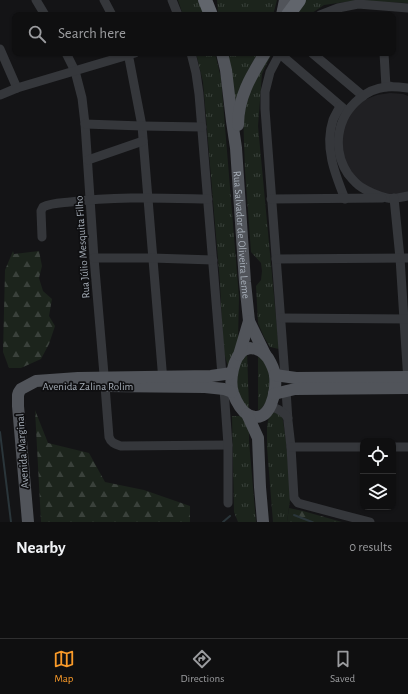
<!DOCTYPE html>
<html lang="en">
<head>
<meta charset="utf-8">
<style>
	body { margin:0; font-family:"Alegreya Sans",sans-serif; background:#181819; color:#f1f3f6 }
	.controls { position:absolute; right:12px; bottom:12px; display:grid; overflow:hidden; border-radius:8px; box-shadow:0 1px 3px #0004 }
	.controls button { width:36px; height:36px; display:grid; place-items:center; padding:0; border:0; border-bottom:1px solid #2f2f30; background:#0f0f10; color:#f1f3f6; font:20px sans-serif }
	.list { margin:0; padding:0; list-style:none }
	h2 { display:flex; justify-content:space-between; align-items:center; height:52px; margin:0; padding:0 16px; font-size:17px }
	h2 small { font-size:13px; font-weight:400; color:#9b9c9f }
	.icon { flex:none; width:22px; height:22px; fill:none; stroke:currentColor; stroke-width:2; stroke-linecap:round; stroke-linejoin:round }
	.map { position:relative; flex:none; width:408px; height:522px; overflow:hidden }
	.search { position:absolute; background:#0f0f10; box-shadow:0 1px 3px #0004; left:12px; right:12px; top:12px; height:44px; display:flex; align-items:center; gap:10px; box-sizing:border-box; padding:0 14px; border-radius:8px; color:#9b9c9f; font-size:15px }
	.sheet { height:116px; background:#0f0f10 }
	nav { display:flex; justify-content:space-around; align-items:center; box-sizing:border-box; height:56px; border-top:1px solid #2f2f30; background:#0f0f10; font-size:11px; color:#9b9c9f }
	nav a { display:grid; justify-items:center; gap:2px }
	nav .on { color:#f99a29 }
	.map>svg:first-child { display:block }
	.built { fill:#202023 }
	.grass { fill:url(#grass-tufts) }
	.forest { fill:url(#forest-firs) }
	.lines { fill:none; stroke-linecap:round; stroke-linejoin:round }
	.stream { stroke:#2a353a; stroke-width:2 }
	.minor { stroke:#35373b; stroke-width:9 }
	.major { stroke:#51545a; stroke-width:12 }
	.highway { stroke:#61656c; stroke-width:14 }
	.labels { text-anchor:middle; stroke-width:3.5; stroke-linejoin:round; paint-order:stroke }
	.street-label { font-size:11px; fill:#a5adb7; stroke:#0f0f11 }
</style>
</head>
<body>
<div class="map">
<svg width="408" height="522" viewBox="0 0 408 522">
	<defs>
		<pattern id="grass-tufts" width="24" height="20" patternUnits="userSpaceOnUse"><rect width="24" height="20" fill="#1c241c"/><path d="M3 7l-1-3M5 7V3M7 7l1-3M15 17l-1-3M17 17v-4M19 17l1-3" fill="none" stroke="#3a413b"/></pattern>
		<pattern id="forest-firs" width="22" height="20" patternUnits="userSpaceOnUse"><rect width="22" height="20" fill="#1c241c"/><path d="M5 1l3.5 6h-7zM16 11l3.5 6h-7z" fill="#3a413b"/></pattern>
	</defs>
	<rect width="100%" height="100%" fill="#141416"/>
	<path class="built" d="M390,93L403,94L408,96V193L392,196L367,188L347,171L341,159V132L354,109L364,100L377,95Z"/>
	<g class="grass">
		<path d="M178,0H198L205,15H183Z"/>
		<path d="M217,0H277L276,4L273,15H220L218,13Z"/>
		<path d="M306,0H408V3L352,1L324,5L309,15H294Z"/>
		<path d="M196,53H215L221,78L239,297L238,340L233,355L228,367L223,349L220,283L203,82Z"/>
		<path d="M227,53H258L247,72L234,111Z"/>
		<path d="M268,53H273L269,59L262,74L258,126L279,349L270,347L264,337L258,323L256,286L261,280L262,271L261,263L251,252L245,171L243,112L248,93Z"/>
		<path d="M247,351L249,409L245,407L236,387L237,365Z"/>
		<path d="M258,351L270,373L269,396L264,405L261,409L258,410Z"/>
		<path d="M272,410L282,414L286,441L289,476L290,500L287,522H273L267,447V426L270,412Z"/>
		<path d="M232,416H241L249,427V441L256,522H238L234,512Z"/>
	</g>
	<g class="forest">
		<path d="M13,251L14,254L39,251L42,266L39,278L43,291L52,299L49,316L55,326L49,344L41,359L21,368H9L3,352L5,270Z"/>
		<path d="M35,410L48,443L89,453L105,482L144,490L190,506V522H41Z"/>
		<path d="M289,508L303,511L342,522H287Z"/>
	</g>
	<g class="lines">
		<g class="stream">
			<path d="M0,432L11,522"/>
			<path d="M294,515L312,522"/>
			<path d="M223,522L230,516"/>
		</g>
		<g class="minor">
			<path d="M36,0L45,15"/>
			<path d="M104,0L112,15"/>
			<path d="M172,0L178,15"/>
			<path d="M320,15L338,8L358,4L408,8"/>
			<path d="M0,49L17,88"/>
			<path d="M66,53L75,71L82,98L85,124L94,258L105,386L109,437C111,443 115,444 121,446L228,445"/>
			<path d="M128,53L142,126L163,381"/>
			<path d="M191,53L196,73L199,94L222,375"/>
			<path d="M280,53L270,72L265,92V109L285,377"/>
			<path d="M312,53L363,96"/>
			<path d="M384,53L386,87L390,86"/>
			<path d="M280,54L344,109"/>
			<path d="M408,88C401,87 393,86 386,87C376,88 366,93 359,99C336,118 332,150 348,174C352,179 356,184 361,187C367,191 379,196 387,198C394,200 401,197 408,196"/>
			<path d="M0,95L17,88L135,53"/>
			<path d="M340,106C338,111 335,115 333,120C324,147 335,174 345,199"/>
			<path d="M85,124L142,126L202,127"/>
			<path d="M88,160L143,141"/>
			<path d="M394,198L400,258L408,382"/>
			<path d="M271,199L382,198"/>
			<path d="M42,237L41,211L43,207C51,203 61,203 70,202C115,196 162,198 208,199"/>
			<path d="M94,258H152L213,260"/>
			<path d="M276,259L408,258"/>
			<path d="M281,318L408,319"/>
			<path d="M224,389L228,445V503"/>
			<path d="M286,390L288,421L291,447L294,498L298,503L339,514L370,522"/>
			<path d="M270,406C278,409 283,411 288,418"/>
			<path d="M291,447H363"/>
			<path d="M393,447H408"/>
		</g>
		<g class="major">
			<path d="M282,15L285,0"/>
			<path id="s1" d="M222,53L226,70L232,121L236,148L245,282L249,321L265,354"/>
			<path d="M238,125C238,97 251,76 265,53"/>
			<path d="M250,348C252,349 254,348 256,349C261,350 265,354 268,358C271,363 274,369 275,375C277,390 271,426 248,415C240,410 236,401 233,393C229,381 233,357 244,350C246,349 248,349 250,348Z"/>
			<path d="M239,355L249,321"/>
			<path d="M275,375L296,378L408,377"/>
			<path d="M106,386L205,387L224,389L232,392"/>
			<path d="M274,394L295,389L408,388"/>
			<path d="M247,414L258,438L260,487L263,522"/>
			<path d="M28,522L18,406V395L19,392L21,389L36,381L78,378L211,376L232,373"/>
		</g>
		<g class="highway">
			<path d="M205,0L211,15"/>
			<path d="M288,15L299,0"/>
		</g>
	</g>
	<g class="labels">
		<g class="street-label">
			<text dy="4" stroke="none"><textPath href="#s1" startOffset="183">Rua Salvador de Oliveira Leme</textPath></text>
			<text transform="translate(82 247) rotate(-94)" y="4">Rua Júlio Mesquita Filho</text>
			<text x="88" y="390">Avenida Zalina Rolim</text>
			<text transform="translate(22 451) rotate(-94)" y="4">Avenida Marginal</text>
		</g>
	</g>
</svg>
<div class="controls">
<button><svg class="icon" aria-label="locate" viewBox="0 0 24 24"><circle cx="12" cy="12" r="6"/><path d="M12 2v4M12 18v4M2 12h4M18 12h4"/></svg></button>
<button><svg class="icon" aria-label="layers" viewBox="0 0 24 24"><path d="M12 4l9 5-9 5-9-5zM3 14l9 5 9-5"/></svg></button>
</div>
<div class="search"><svg class="icon" aria-label="search" viewBox="0 0 24 24"><circle cx="10" cy="10" r="6"/><path d="M15 15l6 6"/></svg>Search here</div>
</div>
<section class="sheet">
<h2>Nearby<small>0 results</small></h2>
<ul class="list">
</ul>
</section>
<nav>
<a class="on"><svg class="icon" aria-label="map" viewBox="0 0 24 24"><path d="M3 6l6-2 6 2 6-2v14l-6 2-6-2-6 2zM9 4v14M15 6v14"/></svg>Map</a>
<a><svg class="icon" aria-label="directions" viewBox="0 0 24 24"><path d="M12 3l9 9-9 9-9-9zM9 14v-3h6M13 9l2 2-2 2"/></svg>Directions</a>
<a><svg class="icon" aria-label="saved" viewBox="0 0 24 24"><path d="M7 4h10v16l-5-4-5 4z"/></svg>Saved</a>
</nav>
</body>
</html>
